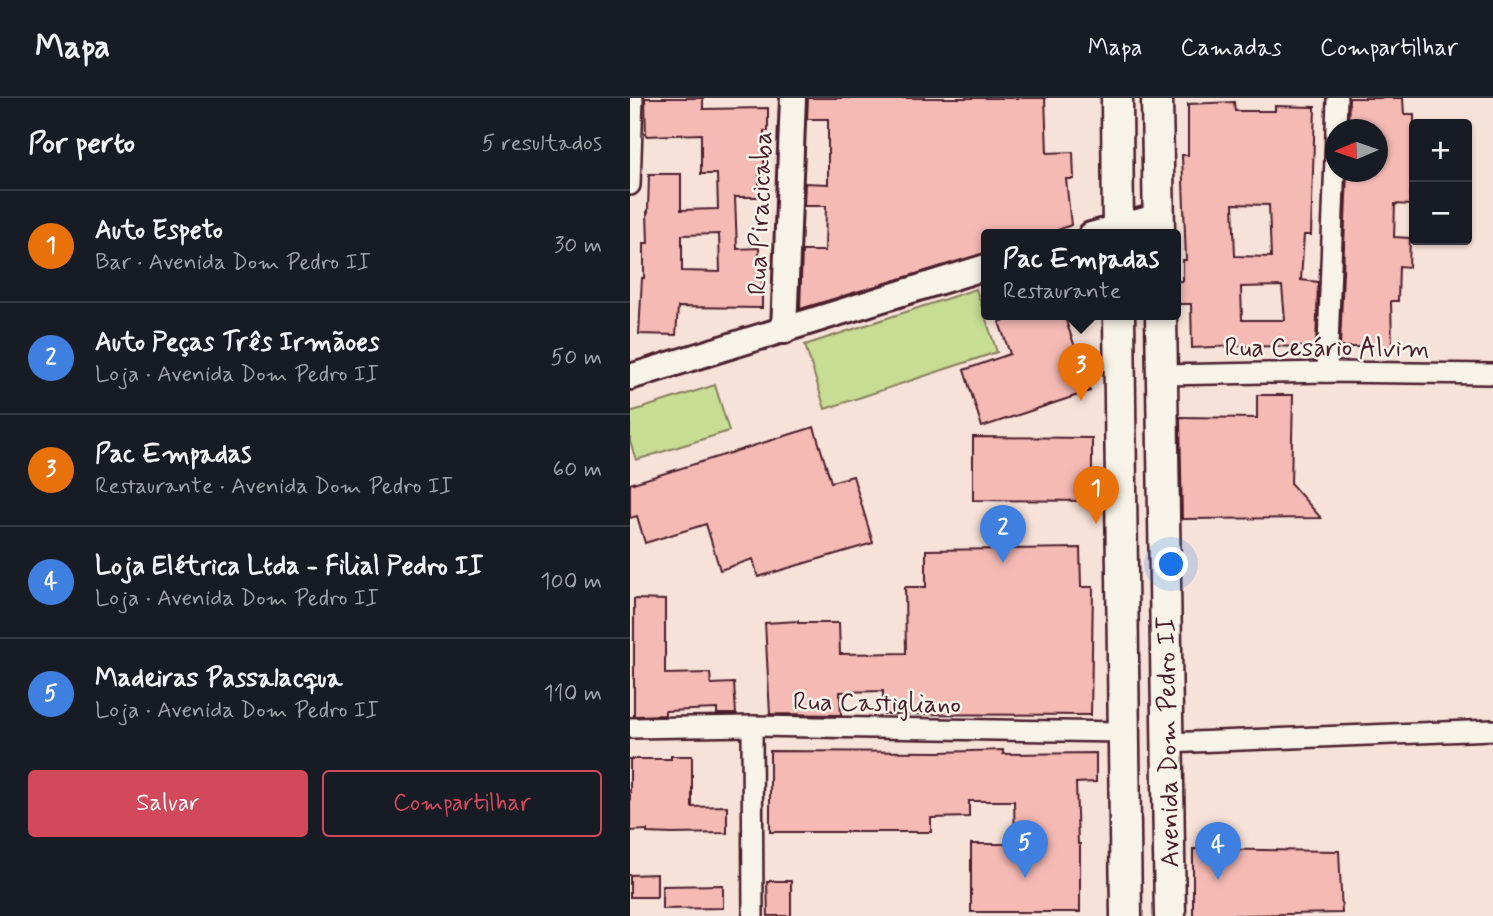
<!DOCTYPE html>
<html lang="pt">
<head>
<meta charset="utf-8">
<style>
	body { margin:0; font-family:Mynerve,sans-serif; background:#242831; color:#f1f3f6 }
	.controls { position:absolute; right:21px; top:21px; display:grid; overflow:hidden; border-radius:7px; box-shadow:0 2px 5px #0004 }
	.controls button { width:63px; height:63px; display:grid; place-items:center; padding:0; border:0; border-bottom:2px solid #363941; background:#171b24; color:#f1f3f6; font:35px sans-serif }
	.compass { position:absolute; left:695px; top:21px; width:63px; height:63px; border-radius:50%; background:#171b24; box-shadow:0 2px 5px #0004; rotate:268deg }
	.you { position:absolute; left:542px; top:467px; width:24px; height:24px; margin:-18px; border:5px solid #fff; border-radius:50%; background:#1a73e8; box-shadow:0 0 0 10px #1a73e833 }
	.badge { display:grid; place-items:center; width:46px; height:46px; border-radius:50%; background:#d1495b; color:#fff; font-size:23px; font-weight:700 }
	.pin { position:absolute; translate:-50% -58px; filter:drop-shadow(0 2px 4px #0008) }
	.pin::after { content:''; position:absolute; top:37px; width:24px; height:21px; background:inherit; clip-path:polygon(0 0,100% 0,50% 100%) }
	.popup { position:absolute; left:351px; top:131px; width:200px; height:91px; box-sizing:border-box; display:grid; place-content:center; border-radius:7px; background:#171b24; filter:drop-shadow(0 2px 5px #0005); font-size:23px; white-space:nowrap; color:#9ea1a6 }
	.popup b { font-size:26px; color:#f1f3f6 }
	.popup::after { content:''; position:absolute; left:50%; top:100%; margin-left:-14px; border:14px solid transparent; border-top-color:#171b24 }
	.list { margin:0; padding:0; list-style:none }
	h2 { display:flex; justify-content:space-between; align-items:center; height:91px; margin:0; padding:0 28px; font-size:30px }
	h2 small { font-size:23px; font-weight:400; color:#9ea1a6 }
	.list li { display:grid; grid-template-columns:46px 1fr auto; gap:21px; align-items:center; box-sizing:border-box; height:112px; padding:0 28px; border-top:2px solid #363941 }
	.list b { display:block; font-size:26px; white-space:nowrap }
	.list p { margin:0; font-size:23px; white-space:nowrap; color:#9ea1a6 }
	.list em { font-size:23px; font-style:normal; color:#9ea1a6 }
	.actions { display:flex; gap:14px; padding:21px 28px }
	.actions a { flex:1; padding:16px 0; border:2px solid #d1495b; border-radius:7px; text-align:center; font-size:24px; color:#d1495b }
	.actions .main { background:#d1495b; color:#fff }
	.map { position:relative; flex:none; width:863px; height:818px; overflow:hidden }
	header { display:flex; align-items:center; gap:42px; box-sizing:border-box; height:98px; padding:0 35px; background:#171b24; border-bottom:2px solid #363941 }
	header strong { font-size:33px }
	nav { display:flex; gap:38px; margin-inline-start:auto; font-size:24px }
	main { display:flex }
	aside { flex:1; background:#171b24 }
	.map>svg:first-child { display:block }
	.green { fill:#c6dd93; stroke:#887e5f; stroke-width:2 }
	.building { fill:#f6bab5; stroke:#4a1f2b; stroke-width:2; fill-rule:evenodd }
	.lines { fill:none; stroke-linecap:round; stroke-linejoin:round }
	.minor-casing { stroke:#4a1f2b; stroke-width:24 }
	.tertiary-casing { stroke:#4a1f2b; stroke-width:30 }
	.primary-casing { stroke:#4a1f2b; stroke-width:35 }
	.minor { stroke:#f7f3e8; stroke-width:19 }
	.tertiary { stroke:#f7f3e8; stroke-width:24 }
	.primary { stroke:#f7f3e8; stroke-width:30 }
	.labels { text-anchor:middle; stroke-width:5; stroke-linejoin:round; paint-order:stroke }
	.street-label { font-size:26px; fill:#4a1f2b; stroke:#f7f3e8 }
</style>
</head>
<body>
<header>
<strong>Mapa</strong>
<nav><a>Mapa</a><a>Camadas</a><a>Compartilhar</a></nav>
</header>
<main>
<aside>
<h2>Por perto<small>5 resultados</small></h2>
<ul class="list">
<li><span class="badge" style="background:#e8710a">1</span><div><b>Auto Espeto</b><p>Bar · Avenida Dom Pedro II</p></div><em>30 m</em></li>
<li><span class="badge" style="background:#3f7fe0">2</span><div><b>Auto Peças Três Irmãoes</b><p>Loja · Avenida Dom Pedro II</p></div><em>50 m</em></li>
<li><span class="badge" style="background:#e8710a">3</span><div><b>Pac Empadas</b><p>Restaurante · Avenida Dom Pedro II</p></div><em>60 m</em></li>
<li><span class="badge" style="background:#3f7fe0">4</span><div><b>Loja Elétrica Ltda - Filial Pedro II</b><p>Loja · Avenida Dom Pedro II</p></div><em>100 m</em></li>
<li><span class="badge" style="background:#3f7fe0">5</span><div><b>Madeiras Passalacqua</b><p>Loja · Avenida Dom Pedro II</p></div><em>110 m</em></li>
</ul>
<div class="actions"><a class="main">Salvar</a><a>Compartilhar</a></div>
</aside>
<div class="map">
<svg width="863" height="818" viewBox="0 0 863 818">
	<rect width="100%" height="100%" fill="#f7e2d9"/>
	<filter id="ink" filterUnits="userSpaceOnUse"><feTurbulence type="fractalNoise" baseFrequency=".0143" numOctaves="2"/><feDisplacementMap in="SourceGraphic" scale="14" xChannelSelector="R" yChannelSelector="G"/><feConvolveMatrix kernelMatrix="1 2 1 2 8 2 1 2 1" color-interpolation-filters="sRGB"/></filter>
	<g filter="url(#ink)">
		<g class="green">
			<path d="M346,191L367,254L195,311L175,247Z"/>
			<path d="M85,287L99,333L6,362L0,343V314Z"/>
		</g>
		<g class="building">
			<path d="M15,0H73V11L138,10V33H134V76H129V99H105L107,151L129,150V174H132V210L48,209L46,237L9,236L12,180H14V145H18L17,114H18L19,76H51V112L88,111L87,76H71V36L16,38ZM89,136L90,174L52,173V137Z"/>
			<path d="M178,0H415L417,55L443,54L444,81H436L441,127L415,137H356V155L170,211L172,153H195L196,108H174L175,85L198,86V21H177Z"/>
			<path d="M719,0H773L774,16H784V74H782L780,107L765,106L764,139L780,140L779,169L769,168L768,203H761L762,249H710L717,74L747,76V32H718Z"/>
			<path d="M604,4L605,13H645V8L685,9L681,137H674L671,182L688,184L686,249L606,248L562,250L561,206H545V183H553V162H556L552,57H558V6ZM603,106L639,107L641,159L605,158ZM652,188L655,222H612L611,189Z"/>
			<path d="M389,217H434L460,293L352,329L334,272L380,256L369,224Z"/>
			<path d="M627,297H663L661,386L691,420L552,421L550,319L627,320Z"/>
			<path d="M184,329L201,384L223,378L243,445L128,479L123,461L90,472L76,426L15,445L7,418L0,420V386Z"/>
			<path d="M343,339L462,340V403L343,402Z"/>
			<path d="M450,450L451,489H463L461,617L253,616V593L210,594L211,617L140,616L135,525L168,523V525H209L210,556L276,555L275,489H296V452Z"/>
			<path d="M4,501L35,502V576L80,575L81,586L104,585L106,616H87V611L35,613V617L4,618Z"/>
			<path d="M373,652V656L466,655V684L446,685L448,746H450V814H341V746H385L384,703H339V719L301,720V734H140V653L310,654Z"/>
			<path d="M41,658H62V709L97,708V735L42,736L17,735V732L0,733V661H41Z"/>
			<path d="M563,751L709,753L712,815L563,818Z"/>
			<path d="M27,776V799H0V777Z"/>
			<path d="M137,783H161V818H138Z"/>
			<path d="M93,787V810L32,811V788Z"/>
		</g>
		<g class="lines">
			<defs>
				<g id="minor">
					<path d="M706,32L707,0"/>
					<path d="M0,87L3,0"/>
					<path d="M697,274L706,33"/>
					<path d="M532,277L697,274L863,276"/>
					<path d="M122,628L123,818"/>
					<path d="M0,630L122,628L494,634"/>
					<path d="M537,645L863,632"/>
				</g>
				<g id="tertiary">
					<path d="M461,137L529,118"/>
					<path d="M154,233L163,0"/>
					<path d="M0,279L356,169"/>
				</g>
				<g id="primary">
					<path d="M487,0L488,137"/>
					<path d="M527,0L529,137"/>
					<path d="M489,217L496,818"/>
					<path d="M531,217L540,818"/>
				</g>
			</defs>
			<use href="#minor" class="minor-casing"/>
			<use href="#tertiary" class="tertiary-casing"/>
			<use href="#primary" class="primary-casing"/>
			<use href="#minor" class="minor"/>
			<use href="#tertiary" class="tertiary"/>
			<use href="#primary" class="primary"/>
		</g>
	</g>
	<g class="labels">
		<g class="street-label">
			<text transform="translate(129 115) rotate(-88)" y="9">Rua Piracicaba</text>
			<text x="697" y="258">Rua Cesário Alvim</text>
			<text transform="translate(247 604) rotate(1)" y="9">Rua Castigliano</text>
			<text transform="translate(537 644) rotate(-91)" y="9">Avenida Dom Pedro II</text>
		</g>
	</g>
</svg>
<div class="controls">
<button>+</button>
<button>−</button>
</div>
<svg class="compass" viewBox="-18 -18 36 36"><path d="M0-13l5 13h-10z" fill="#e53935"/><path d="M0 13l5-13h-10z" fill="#9ea1a6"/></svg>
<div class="you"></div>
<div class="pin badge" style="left:466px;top:426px;background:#e8710a">1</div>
<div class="pin badge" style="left:373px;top:465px;background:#3f7fe0">2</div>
<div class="pin badge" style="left:451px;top:303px;background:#e8710a">3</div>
<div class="popup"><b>Pac Empadas</b>Restaurante</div>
<div class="pin badge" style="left:588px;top:782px;background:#3f7fe0">4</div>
<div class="pin badge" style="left:395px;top:780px;background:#3f7fe0">5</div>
</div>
</main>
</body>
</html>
